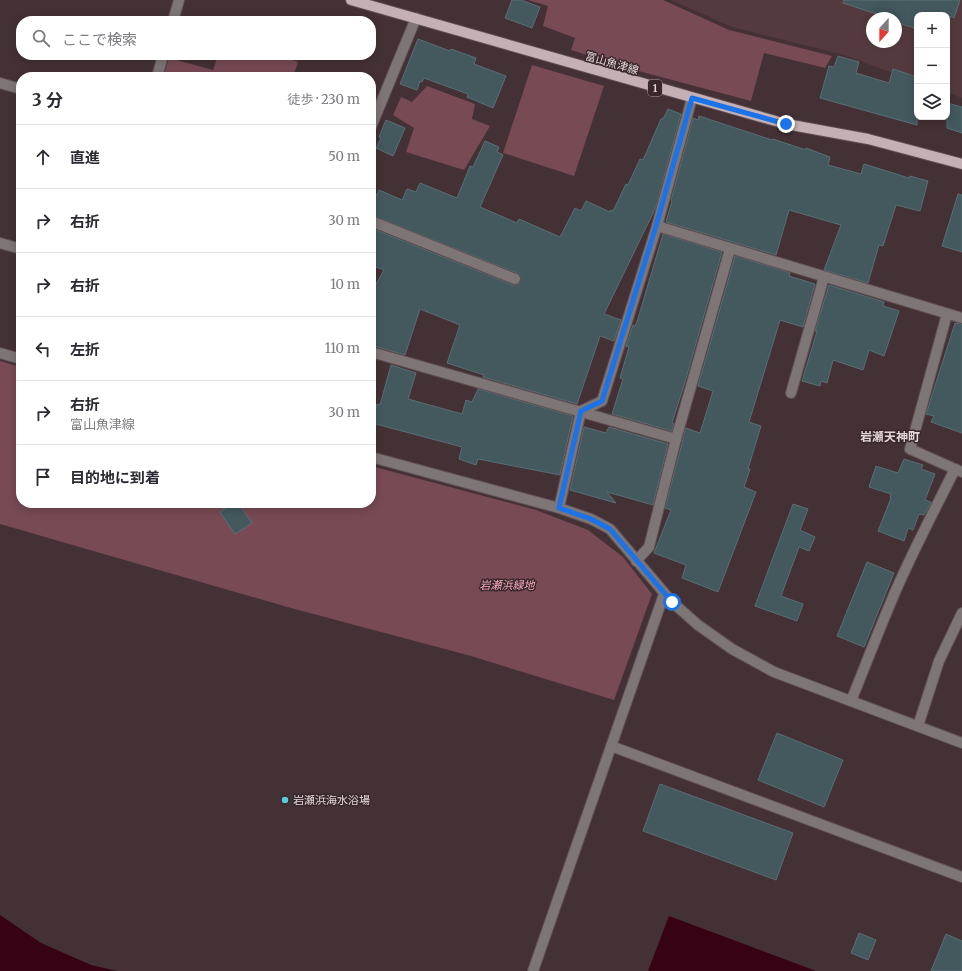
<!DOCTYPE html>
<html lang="ja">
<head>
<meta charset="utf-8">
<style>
	body { margin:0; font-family:Merriweather,"Noto Sans JP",serif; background:#f2f2f3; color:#2b2b33 }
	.controls { position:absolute; right:12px; top:12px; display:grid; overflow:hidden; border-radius:8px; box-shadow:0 2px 10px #0003 }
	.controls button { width:36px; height:36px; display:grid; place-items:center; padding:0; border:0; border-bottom:1px solid #e1e1e2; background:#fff; color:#2b2b33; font:20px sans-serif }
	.compass { position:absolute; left:866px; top:12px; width:36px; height:36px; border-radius:50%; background:#fff; box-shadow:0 2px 10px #0003; rotate:201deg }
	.stop { position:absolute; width:12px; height:12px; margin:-9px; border:3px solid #1a73e8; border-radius:50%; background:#fff }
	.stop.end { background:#1a73e8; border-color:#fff; box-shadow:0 1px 4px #0008 }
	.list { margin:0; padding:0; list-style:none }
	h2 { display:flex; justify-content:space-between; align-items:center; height:52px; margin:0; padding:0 16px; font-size:17px }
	h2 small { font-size:13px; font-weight:400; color:#7c7c81 }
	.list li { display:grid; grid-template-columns:26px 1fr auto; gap:12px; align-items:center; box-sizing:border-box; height:64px; padding:0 16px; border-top:1px solid #e1e1e2 }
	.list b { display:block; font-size:15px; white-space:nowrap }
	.list p { margin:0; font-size:13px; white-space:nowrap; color:#7c7c81 }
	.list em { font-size:13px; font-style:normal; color:#7c7c81 }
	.icon { flex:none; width:22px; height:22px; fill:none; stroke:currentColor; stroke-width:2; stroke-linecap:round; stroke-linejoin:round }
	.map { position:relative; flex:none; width:962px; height:971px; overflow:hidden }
	.search { position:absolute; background:#fff; box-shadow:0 2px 10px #0003; left:16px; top:16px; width:360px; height:44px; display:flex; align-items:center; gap:10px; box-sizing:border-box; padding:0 14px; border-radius:16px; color:#7c7c81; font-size:15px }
	.panel { position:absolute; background:#fff; box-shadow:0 2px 10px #0003; left:16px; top:72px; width:360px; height:436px; border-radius:16px }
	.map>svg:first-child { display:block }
	.built { fill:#543a3f; fill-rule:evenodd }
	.green { fill:#784a54 }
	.water { fill:#360214 }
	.building { fill:#43595e; stroke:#586f74 }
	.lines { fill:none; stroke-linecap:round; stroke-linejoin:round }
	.minor-casing { stroke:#604f52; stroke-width:12 }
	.major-casing { stroke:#604f52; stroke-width:12 }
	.minor { stroke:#7e7576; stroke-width:10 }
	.major { stroke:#c5b1b5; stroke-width:10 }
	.route { stroke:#1a73e8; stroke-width:5 }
	.poi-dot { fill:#57c9e2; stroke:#39272b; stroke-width:1.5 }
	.labels { text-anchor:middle; stroke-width:3; stroke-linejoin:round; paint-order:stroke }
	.shield { fill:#39272b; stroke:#afa1a3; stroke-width:1 }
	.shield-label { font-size:10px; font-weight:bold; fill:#e1d5d7 }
	.street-label { font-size:11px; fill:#e1d5d7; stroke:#39272b }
	.park-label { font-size:11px; font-style:italic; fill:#f5aaba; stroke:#39272b }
	.poi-label { font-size:11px; fill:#e1d5d7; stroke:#39272b; text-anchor:start }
	.neighbourhood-label { font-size:12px; font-weight:bold; fill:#e1d5d7; stroke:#39272b }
</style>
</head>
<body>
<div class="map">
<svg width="962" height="971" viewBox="0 0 962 971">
	<rect width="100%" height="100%" fill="#443135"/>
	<path class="built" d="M671,0H962V98L947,92V15H917V82L844,55L732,27ZM872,18H896V42H872Z"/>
	<g class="green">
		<path d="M528,0H663L729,30L832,56L825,68L764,53L751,101L631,69L571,50L575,38L543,26L548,6Z"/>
		<path d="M218,55H281L298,62L293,77H163L169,58L213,70Z"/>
		<path d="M532,65L604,86L574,176L503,153Z"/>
		<path d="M427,86L475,104L472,119L490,126L464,170L406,152L414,128L393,115L401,97L412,102Z"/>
		<path d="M0,361L21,367V503H371V466L536,510L588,530L623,557L652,594L614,700L471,656L291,608L0,524Z"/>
	</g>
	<g class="water">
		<path d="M0,915L41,943L91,965L117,971H0Z"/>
		<path d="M669,916L816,971H648Z"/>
	</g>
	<g class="building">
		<path d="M512,0H521L540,7L532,28L505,18Z"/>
		<path d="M844,0H960L954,18L947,15H917V29L896,22V18H889L843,3Z"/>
		<path d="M418,39L450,51L451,49L476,58L474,64L506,76L493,108L467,97L468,94L424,78L422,82L420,81L417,90L400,84Z"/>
		<path d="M838,56L859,62L856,73L889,83L893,69L917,77V125L820,98L829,66L834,67Z"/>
		<path d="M947,103L962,107V133L947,128Z"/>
		<path d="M668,109L681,114L656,207L604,314L621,320L614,341L600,336L577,404L483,377L484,375L447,363L460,325L420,309L405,355L371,345V293L384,270L371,265V228L513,285L519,284L521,278L517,273L371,215V193L377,195L379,190L402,200L407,189L416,192L420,183L457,198L470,166L473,167L485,141L499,147L497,152L503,155L480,207L517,223L519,219L560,237L575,208L581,211L586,201L610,212L611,210L613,211L626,184L628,185L640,159L643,160L661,119H663Z"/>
		<path d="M699,116L772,140L773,139L806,150V148L830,157L828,165L861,174L864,164L909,178L910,176L928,181L920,211L896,205L883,246L879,245L868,283L824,270L841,225L789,210L776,255L666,222L672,201L671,200L693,118L698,120Z"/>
		<path d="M386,120L405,128L393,156L376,148L381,138L379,137Z"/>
		<path d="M958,194L962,195V252L942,246Z"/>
		<path d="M663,234L722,252L685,382L672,423L674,424L672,431L612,414L623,379L620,378L629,347L626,346L633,325L635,326L637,322Z"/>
		<path d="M735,256L785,271L790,273L789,276L815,284L803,327L780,320L749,422L761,426L748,469H750L744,487L756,492L718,592L682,578L686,565L654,553L671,510L665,508L686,428L700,433L713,391L698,386Z"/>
		<path d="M829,285L884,302L883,306L899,311L884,356L869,350L863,370L833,360L827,383L821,381L820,386L802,381L817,331H815Z"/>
		<path d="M955,323L962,324V433L931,422L934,416L926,414Z"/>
		<path d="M391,365L416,373L408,399L462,414L466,400L472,402L478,389L573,416L560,475L478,459L476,465L459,459L462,447L372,423L377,404L380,405Z"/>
		<path d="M584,427L606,433L609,427L668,444L653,505L607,492L616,503L570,490Z"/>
		<path d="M904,459L923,465L921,469L935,474L925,500L931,502V503L924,515L919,514L913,530L908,528L904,541L878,531L891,498L890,497L891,494L869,487L876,466L898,473Z"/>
		<path d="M234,503H238L252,523L235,534L220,512Z"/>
		<path d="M793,504L808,509L800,530L815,537L809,551L799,547L781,596L803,604L797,621L755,606Z"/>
		<path d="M867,562L894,573L864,647L837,636Z"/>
		<path d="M777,733L843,760L824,807L758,780Z"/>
		<path d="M660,784L793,833L776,880L643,831Z"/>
		<path d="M859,933L876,940L868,960L851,953Z"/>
		<path d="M946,934L962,941V971H931Z"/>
	</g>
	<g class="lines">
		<defs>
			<g id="minor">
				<path d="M173,21L179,0"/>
				<path d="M157,77L163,55"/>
				<path d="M0,83L21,89"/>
				<path d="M371,127L416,18"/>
				<path d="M371,221L515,279"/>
				<path d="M657,226L962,318"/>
				<path d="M0,243L21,249"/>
				<path d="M947,314L910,449L955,469"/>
				<path d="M371,352L676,439L730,249"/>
				<path d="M0,353L21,359"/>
				<path d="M791,393L824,277"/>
				<path d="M371,457L559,508L591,519L610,529L672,602L698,625L732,649L774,672L962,743"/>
				<path d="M559,508L581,411L602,401L657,226L692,98"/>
				<path d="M636,561L649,547L676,439"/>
				<path d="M851,701C866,664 880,627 896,590C914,549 935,509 955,469L962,472"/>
				<path d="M918,726L939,661L962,613"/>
				<path d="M611,746L962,877"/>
				<path d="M533,971L664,594"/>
			</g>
			<path id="major" d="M351,0L786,124L868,139L962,164"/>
		</defs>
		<use href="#minor" class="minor-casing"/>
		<use href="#major" class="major-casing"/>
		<use href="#minor" class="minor"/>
		<use href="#major" class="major"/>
	</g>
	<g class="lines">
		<path class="route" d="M672,602L610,529L591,519L559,508L581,411L602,401L656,226L692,98L786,124"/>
	</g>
	<circle class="poi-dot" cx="285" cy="800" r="4"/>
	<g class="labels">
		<rect class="shield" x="648" y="80" width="14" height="16" rx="3"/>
		<g class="shield-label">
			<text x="655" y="92">1</text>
		</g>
		<g class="street-label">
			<text transform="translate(612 63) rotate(16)" y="4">富山魚津線</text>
		</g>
		<g class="park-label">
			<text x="507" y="589">岩瀬浜緑地</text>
		</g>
		<g class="poi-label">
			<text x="293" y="804">岩瀬浜海水浴場</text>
		</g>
		<g class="neighbourhood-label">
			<text x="890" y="441">岩瀬天神町</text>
		</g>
	</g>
</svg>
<div class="controls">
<button>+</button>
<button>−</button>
<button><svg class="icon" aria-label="layers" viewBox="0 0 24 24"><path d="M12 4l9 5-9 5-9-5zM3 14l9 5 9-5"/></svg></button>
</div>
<svg class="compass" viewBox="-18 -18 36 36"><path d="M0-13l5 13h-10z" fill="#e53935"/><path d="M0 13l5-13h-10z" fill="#7c7c81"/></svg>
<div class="stop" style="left:672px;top:602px"></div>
<div class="stop end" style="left:786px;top:124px"></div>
<div class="search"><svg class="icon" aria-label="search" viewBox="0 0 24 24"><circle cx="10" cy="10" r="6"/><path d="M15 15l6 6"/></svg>ここで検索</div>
<section class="panel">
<h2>3 分<small>徒歩 · 230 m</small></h2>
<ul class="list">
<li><svg class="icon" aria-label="ahead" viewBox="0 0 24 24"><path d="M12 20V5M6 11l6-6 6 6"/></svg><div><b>直進</b></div><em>50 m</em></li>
<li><svg class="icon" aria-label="right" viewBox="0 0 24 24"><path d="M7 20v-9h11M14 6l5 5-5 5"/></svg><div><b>右折</b></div><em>30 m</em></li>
<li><svg class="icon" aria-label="right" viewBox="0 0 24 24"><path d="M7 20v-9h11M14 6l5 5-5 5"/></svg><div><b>右折</b></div><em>10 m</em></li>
<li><svg class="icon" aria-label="left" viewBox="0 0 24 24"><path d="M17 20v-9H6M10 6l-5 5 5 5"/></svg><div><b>左折</b></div><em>110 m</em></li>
<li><svg class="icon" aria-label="right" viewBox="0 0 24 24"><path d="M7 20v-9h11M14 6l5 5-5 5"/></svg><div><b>右折</b><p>富山魚津線</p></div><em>30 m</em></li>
<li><svg class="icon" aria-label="arrive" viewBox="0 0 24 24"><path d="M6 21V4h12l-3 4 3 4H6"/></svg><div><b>目的地に到着</b></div></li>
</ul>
</section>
</div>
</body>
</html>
